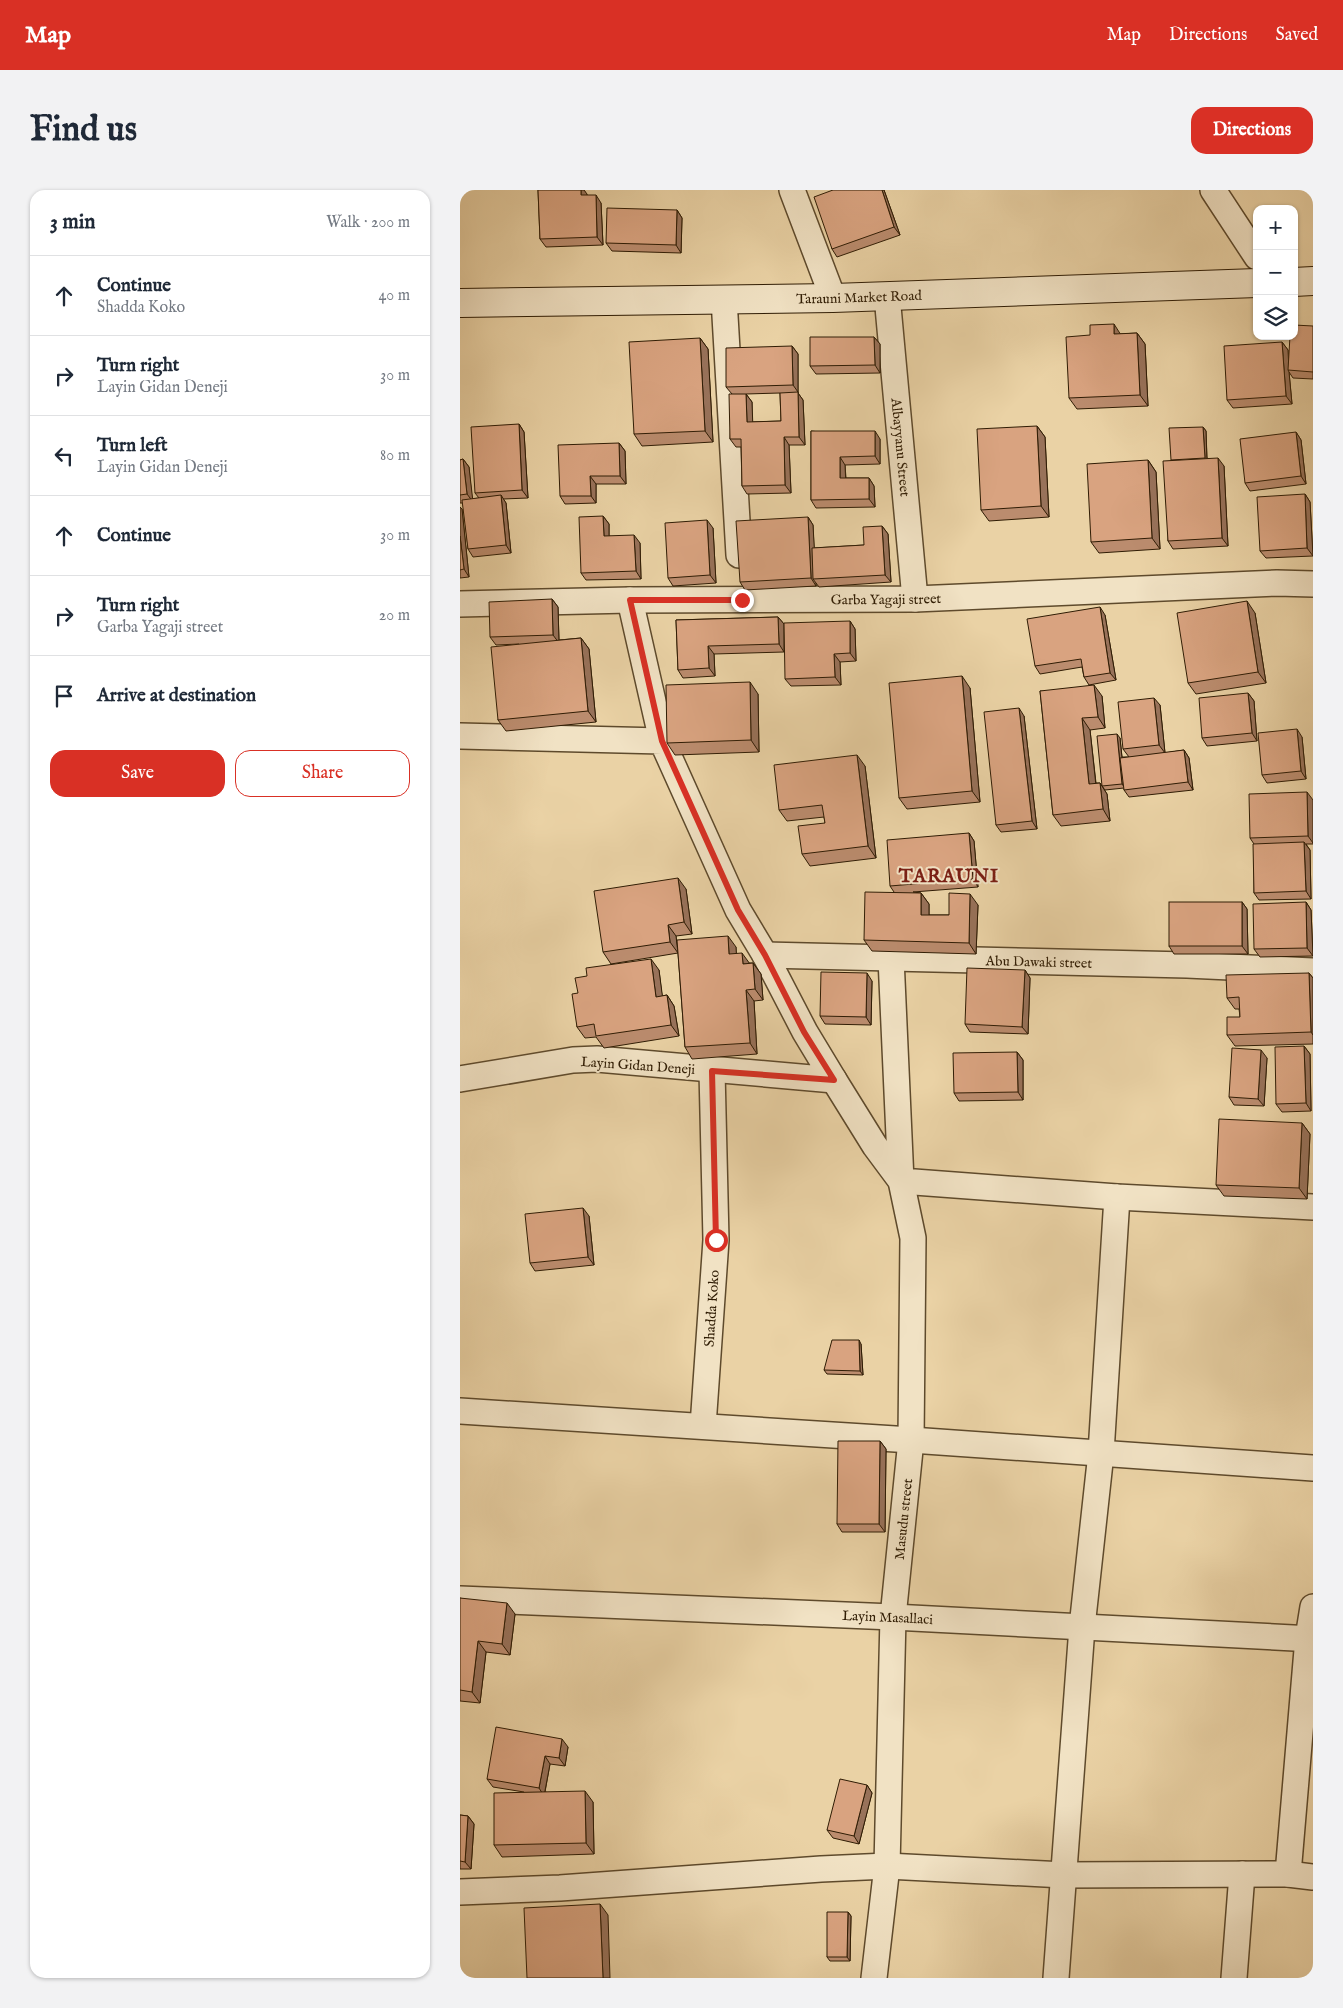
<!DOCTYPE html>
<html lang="en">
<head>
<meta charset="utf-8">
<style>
	body { margin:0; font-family:"IM FELL English",serif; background:#f2f2f3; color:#1f2937 }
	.controls { position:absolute; right:15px; top:15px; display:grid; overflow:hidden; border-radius:10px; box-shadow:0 1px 4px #0004 }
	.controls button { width:45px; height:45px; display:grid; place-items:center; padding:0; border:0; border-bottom:1px solid #e0e1e3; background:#fff; color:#1f2937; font:25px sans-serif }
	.stop { position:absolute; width:15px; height:15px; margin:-11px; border:4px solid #d93025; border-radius:50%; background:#fff }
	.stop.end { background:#d93025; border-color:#fff; box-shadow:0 1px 5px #0008 }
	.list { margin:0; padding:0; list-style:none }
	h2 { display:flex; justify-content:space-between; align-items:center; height:65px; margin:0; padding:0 20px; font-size:21px }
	h2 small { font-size:16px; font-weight:400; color:#747a83 }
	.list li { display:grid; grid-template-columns:32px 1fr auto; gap:15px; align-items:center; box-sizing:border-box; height:80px; padding:0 20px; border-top:1px solid #e0e1e3 }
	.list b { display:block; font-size:19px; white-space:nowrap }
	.list p { margin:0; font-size:16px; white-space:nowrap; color:#747a83 }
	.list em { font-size:16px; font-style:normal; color:#747a83 }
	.actions { display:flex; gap:10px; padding:15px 20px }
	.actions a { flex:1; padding:11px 0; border:1px solid #d93025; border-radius:15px; text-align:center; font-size:18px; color:#d93025 }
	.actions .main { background:#d93025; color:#fff }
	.icon { flex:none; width:28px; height:28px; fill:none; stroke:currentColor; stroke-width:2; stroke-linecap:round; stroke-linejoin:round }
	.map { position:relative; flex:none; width:853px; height:1788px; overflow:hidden; border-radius:15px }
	header { display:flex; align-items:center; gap:30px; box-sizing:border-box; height:70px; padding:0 25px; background:#d93025; color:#fff }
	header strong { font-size:24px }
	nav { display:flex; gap:28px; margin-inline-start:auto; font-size:18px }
	.intro { display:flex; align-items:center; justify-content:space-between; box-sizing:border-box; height:120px; padding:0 30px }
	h1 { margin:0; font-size:35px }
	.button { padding:12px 22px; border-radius:15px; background:#d93025; color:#fff; font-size:18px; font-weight:700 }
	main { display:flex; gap:30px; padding:0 30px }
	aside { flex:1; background:#fff; border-radius:15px; box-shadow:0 1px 4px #0004 }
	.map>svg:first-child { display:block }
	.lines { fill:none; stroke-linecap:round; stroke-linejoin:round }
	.street-casing { stroke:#5e4a2c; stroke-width:28 }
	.secondary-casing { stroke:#2f1c04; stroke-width:30 }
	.street { stroke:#f1e2c4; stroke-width:25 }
	.secondary { stroke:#f1e2c4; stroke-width:28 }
	.wall { fill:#bb8c6e; stroke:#2f1c04; fill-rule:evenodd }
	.shaded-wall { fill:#98725a; stroke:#2f1c04 }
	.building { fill:#d9a380; stroke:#2f1c04 }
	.route { stroke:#d93025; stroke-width:6 }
	.labels { text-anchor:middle; stroke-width:4; stroke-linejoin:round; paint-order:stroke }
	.street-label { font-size:14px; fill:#2f1c04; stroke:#f1e2c4 }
	.district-label { font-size:19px; font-weight:bold; letter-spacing:1px; fill:#7a1f14; stroke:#f1e2c4 }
</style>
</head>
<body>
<header>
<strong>Map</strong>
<nav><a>Map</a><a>Directions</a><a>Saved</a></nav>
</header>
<div class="intro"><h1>Find us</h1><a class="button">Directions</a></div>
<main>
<aside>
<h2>3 min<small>Walk · 200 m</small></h2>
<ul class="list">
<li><svg class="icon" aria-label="ahead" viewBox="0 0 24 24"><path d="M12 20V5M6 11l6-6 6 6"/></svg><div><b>Continue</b><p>Shadda Koko</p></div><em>40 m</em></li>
<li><svg class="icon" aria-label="right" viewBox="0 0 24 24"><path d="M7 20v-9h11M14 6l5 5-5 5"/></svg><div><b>Turn right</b><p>Layin Gidan Deneji</p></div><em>30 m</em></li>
<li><svg class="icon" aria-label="left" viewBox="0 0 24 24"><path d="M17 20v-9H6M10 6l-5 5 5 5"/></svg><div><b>Turn left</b><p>Layin Gidan Deneji</p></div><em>80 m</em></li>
<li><svg class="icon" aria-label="ahead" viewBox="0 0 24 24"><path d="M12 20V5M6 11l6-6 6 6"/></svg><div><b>Continue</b></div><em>30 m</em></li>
<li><svg class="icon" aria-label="right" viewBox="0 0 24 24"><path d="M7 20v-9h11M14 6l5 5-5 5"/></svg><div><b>Turn right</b><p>Garba Yagaji street</p></div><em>20 m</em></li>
<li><svg class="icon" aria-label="arrive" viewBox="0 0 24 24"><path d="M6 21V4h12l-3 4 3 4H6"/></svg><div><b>Arrive at destination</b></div></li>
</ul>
<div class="actions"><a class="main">Save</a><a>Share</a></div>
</aside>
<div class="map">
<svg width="853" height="1788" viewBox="0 0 853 1788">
	<rect width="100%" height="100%" fill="#ead2a5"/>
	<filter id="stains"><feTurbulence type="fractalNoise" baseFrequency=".004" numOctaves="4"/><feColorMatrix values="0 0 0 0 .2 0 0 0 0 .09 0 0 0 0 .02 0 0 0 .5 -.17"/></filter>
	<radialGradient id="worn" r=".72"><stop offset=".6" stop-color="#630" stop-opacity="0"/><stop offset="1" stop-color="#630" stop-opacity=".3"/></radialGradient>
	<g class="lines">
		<defs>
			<g id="street">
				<path d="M332,0L373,108"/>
				<path d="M753,0L797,67"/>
				<path id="s1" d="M427,106L455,409"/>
				<path d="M264,109L279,365"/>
				<path d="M170,410L202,551"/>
				<path id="s2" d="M0,414L170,410L455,409L817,393L853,394"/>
				<path d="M0,546L202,551L278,720L305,765L345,842L374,890L137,869L113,870L0,889"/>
				<path id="s3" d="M305,765L727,775L853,781"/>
				<path d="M431,768L441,991L657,1007L853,1017"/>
				<path d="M374,890L415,956L441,991L453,1048L451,1250L433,1427L427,1676L414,1788"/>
				<path d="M0,1221L451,1250L853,1278"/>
				<path id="s4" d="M243,1236L256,1050L252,881"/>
				<path id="s5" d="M0,1409L433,1427L853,1449"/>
				<path d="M828,1684L848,1448L853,1417"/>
				<path d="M0,1702L100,1698L361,1679L427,1676L604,1685L828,1684L853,1687"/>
				<path d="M596,1788L622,1437L641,1263L657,1007"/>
				<path d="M774,1788L782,1684"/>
			</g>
			<g id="secondary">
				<path d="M834,92L853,91"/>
				<path id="s6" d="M0,113L373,108L797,93"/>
			</g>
		</defs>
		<use href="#street" class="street-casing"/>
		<use href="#secondary" class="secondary-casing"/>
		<use href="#street" class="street"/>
		<use href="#secondary" class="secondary"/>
	</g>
	<g class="wall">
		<path d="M78,0H124L127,5L141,13L143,55L86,57L80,49Z"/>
		<path d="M373,0H424L440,45L377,67L372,59Z"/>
		<path d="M217,20L222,28L221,63L152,61L146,53Z"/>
		<path d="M853,136V189L833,188L829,182L832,214L773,218L767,210L822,152L828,160V168Z"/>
		<path d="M677,143L685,154L688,216L617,219L609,208L660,144Z"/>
		<path d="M414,147L420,154V183L356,184L350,176Z"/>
		<path d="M240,148L248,159L253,252L182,256L174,244Z"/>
		<path d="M332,156L338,164V203L343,210L345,255H329L331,303L287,304L282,296L281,257H276L270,249L272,204L266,197ZM320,203L321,231L292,232V212L286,204Z"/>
		<path d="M59,234L64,242L68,308L43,309L46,313L51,363L13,367L8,359L3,313H0V270L3,269L9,277L12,309L19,308L15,303Z"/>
		<path d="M577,236L585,247L589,327L529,331L521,320Z"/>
		<path d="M743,237L746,241L747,268L764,276L768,356L713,359L708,351L711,270Z"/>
		<path d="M351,241L420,249V274L385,275L386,288H409L414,296L415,317L356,318L351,310Z"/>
		<path d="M836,242L841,250L846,294L790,301L785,293Z"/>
		<path d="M159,253L165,261L166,294H136V313L105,314L100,306Z"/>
		<path d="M688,270L696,282L700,359L639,363L631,352Z"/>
		<path d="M845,304L850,312L853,366L806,368L800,361Z"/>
		<path d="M0,317L2,319L9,387L0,388Z"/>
		<path d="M143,326L149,334V346L180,353L181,389L126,390L121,383Z"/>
		<path d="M348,327L353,335L354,358L404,355L422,336L428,344L431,392L359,397L356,393V396L285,400L280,392Z"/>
		<path d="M253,338L256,393L213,396L208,388Z"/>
		<path d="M92,409L98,417L99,450L121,448L129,459L136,532L46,541L38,530L59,454L36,455L30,447Z"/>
		<path d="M795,423L806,493L736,504L728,493Z"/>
		<path d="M645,425L656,490L629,495L624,487L622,477L580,484L575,476Z"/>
		<path d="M318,427L324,434V462L254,464L255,486L223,488L218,480L216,430Z"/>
		<path d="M390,431L395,439L396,471L380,472L381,495L331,496L325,489Z"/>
		<path d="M510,498L520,612L447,619L439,608Z"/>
		<path d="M580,501L642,506L645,538L630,540L636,593H640L647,604L650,631L601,636L593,625Z"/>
		<path d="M788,503L794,511L797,551L747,556L742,548Z"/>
		<path d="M298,504L299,562L215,565L207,553Z"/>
		<path d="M700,515L705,563L724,560L729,568L733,600L669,607L664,600V598L645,600L642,596L660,548L662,567H669L663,559Z"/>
		<path d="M564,526L577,639L541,642L536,635Z"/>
		<path d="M842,547L846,589L807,593L802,585Z"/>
		<path d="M405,576L416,668L350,676L342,664L365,633L364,627L327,631L319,620Z"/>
		<path d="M853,610V654H846L850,660L851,709L799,710L794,703V654L790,648Z"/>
		<path d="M509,643L514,651L518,697L453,702L461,703L469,714V725H489L518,715L516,764L412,761L404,750L434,702L430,696Z"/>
		<path d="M226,699L232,744L216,746L217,757H276V763L289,773H293L301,784L303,810L294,811L297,864L232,869L225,857L218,763L151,774L143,762Z"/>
		<path d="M782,712L787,719L788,764H714L709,756Z"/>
		<path d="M846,712L851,720L853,766L800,767L794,759Z"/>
		<path d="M199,780L202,806L207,805L214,816L219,846L144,858L136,847L125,848L117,837L118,803Z"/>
		<path d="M565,780L570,788L568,844L510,842L505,834Z"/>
		<path d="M849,783L853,788V854L775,856L767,845L780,827L779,819H775L767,808Z"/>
		<path d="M412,791L411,835L365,834L360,826Z"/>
		<path d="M844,856L850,864L851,921L822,922L816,914Z"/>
		<path d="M557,862L563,870V910L499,911L494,903Z"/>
		<path d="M807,868L804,916L774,915L769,907Z"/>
		<path d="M842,933L850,944L847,1009L764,1006L756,995Z"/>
		<path d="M129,1026L134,1075L75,1081L70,1073Z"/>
		<path d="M401,1154L403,1185L367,1184L364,1180Z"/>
		<path d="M420,1251L426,1259L425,1342H382L377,1334Z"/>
		<path d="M0,1408L55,1424L50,1465L26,1462L20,1513L0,1511Z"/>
		<path d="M108,1557L105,1576L90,1574L85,1602L133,1612L134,1664L42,1667L34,1655L64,1602L33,1597L27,1589Z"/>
		<path d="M407,1595L412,1603L399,1654L373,1648L367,1640Z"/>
		<path d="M0,1625L8,1626L14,1634L11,1679H0Z"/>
		<path d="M388,1722L391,1726L390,1771H370L367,1767Z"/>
	</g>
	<g class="shaded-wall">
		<path d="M121,0H124L127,4V13L121,5Z"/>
		<path d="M422,0H424L440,45L434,37Z"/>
		<path d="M136,5L141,13L143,55L137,47Z"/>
		<path d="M217,20L222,28L221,63L216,55Z"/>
		<path d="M654,134L661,145L654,144Z"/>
		<path d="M677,143L685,154L688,216L680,205Z"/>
		<path d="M414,147L420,154V183L415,175Z"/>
		<path d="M240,148L248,159L253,252L245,241Z"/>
		<path d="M822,152L828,160L829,180H828L829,182L832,214L826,206Z"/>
		<path d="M332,156L338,164V203L343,210L345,255L339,247L338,202L333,195Z"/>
		<path d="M286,204L292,212L293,240L287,232Z"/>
		<path d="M59,234L64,242L68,308L62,300Z"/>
		<path d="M577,236L585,247L589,327L581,316Z"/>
		<path d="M743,237L746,241L747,273L745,269Z"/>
		<path d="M415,241L420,249V274L415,266Z"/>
		<path d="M836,242L841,250L846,294L841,286Z"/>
		<path d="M324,247L329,255L331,303L325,295Z"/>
		<path d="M159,253L165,261L166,294L160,286Z"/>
		<path d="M380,267L385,275L386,296L380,288Z"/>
		<path d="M758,268L764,276L768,356L762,348Z"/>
		<path d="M3,269L9,277L13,312L7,304Z"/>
		<path d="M688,270L696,282L700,359L692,348Z"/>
		<path d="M130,286L136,294V313L131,306Z"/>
		<path d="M409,288L414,296L415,317L409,309Z"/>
		<path d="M845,304L850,312L853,366L847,358Z"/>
		<path d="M41,305L46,313L51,363L46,355Z"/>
		<path d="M0,317L2,319L9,387L4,379L0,346Z"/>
		<path d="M143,326L149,334V354L144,346Z"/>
		<path d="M348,327L353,335L356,388L353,389L356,393V396L351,388Z"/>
		<path d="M247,330L253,338L256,393L250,385Z"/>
		<path d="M422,336L428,344L431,392L425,385Z"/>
		<path d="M174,345L180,353L181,389L176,381Z"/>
		<path d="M92,409L98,417L99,453L93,445Z"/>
		<path d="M787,411L795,423L806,493L798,482Z"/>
		<path d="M640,417L645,425L656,490L650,483Z"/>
		<path d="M318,427L324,434V462L319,454Z"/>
		<path d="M390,431L395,439L396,471L390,463Z"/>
		<path d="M121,448L129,459L136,532L128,521Z"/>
		<path d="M248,456L254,464L255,486L249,478Z"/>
		<path d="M374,464L380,472L381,495L375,487Z"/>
		<path d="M502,486L510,498L520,612L512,601Z"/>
		<path d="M290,492L298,504L299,562L291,550Z"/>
		<path d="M634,495L642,506L645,538L638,527Z"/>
		<path d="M788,503L794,511L797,551L792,543Z"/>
		<path d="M694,508L700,515L705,563L699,555Z"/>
		<path d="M559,518L564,526L577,639L572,631Z"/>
		<path d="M622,528L630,540L637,605L629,594Z"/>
		<path d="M837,539L842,547L846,589L841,581Z"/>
		<path d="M657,544L660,548L665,598L662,594Z"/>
		<path d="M724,560L729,568L733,600L728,592Z"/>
		<path d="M397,565L405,576L416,668L408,656Z"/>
		<path d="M640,593L647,604L650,631L643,619Z"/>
		<path d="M847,602L853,610V653L848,646Z"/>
		<path d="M509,643L514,651L518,697L513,689Z"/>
		<path d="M844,652L850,660L851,709L846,701Z"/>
		<path d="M218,688L226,699L232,744L224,732Z"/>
		<path d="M461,703L469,714V736L461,725Z"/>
		<path d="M510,704L518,715L516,764L509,753Z"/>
		<path d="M782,712L787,719L788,764L782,756Z"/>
		<path d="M846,712L851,720L853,766L847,758Z"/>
		<path d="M208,735L216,746L218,763L210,752Z"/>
		<path d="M268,746L276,757L277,775L269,764Z"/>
		<path d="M282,763L290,774H283Z"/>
		<path d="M191,769L199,780L204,818L196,807Z"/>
		<path d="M293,773L301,784L303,810L295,799Z"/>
		<path d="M565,780L570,788L568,844L562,837Z"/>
		<path d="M407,783L412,791L411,835L406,827Z"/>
		<path d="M849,783L853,788V845L851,842Z"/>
		<path d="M286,800L294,811L297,864L290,853Z"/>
		<path d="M207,805L214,816L219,846L211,835Z"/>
		<path d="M844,856L850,864L851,921L846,913Z"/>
		<path d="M801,860L807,868L804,916L798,909Z"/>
		<path d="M557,862L563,870V910L558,902Z"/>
		<path d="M842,933L850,944L847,1009L839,998Z"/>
		<path d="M123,1018L129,1026L134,1075L128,1067Z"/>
		<path d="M399,1150L401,1154L403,1185L400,1181Z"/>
		<path d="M420,1251L426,1259L425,1342L419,1334Z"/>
		<path d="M47,1413L55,1424L50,1465L42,1454Z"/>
		<path d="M18,1451L26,1462L20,1513L12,1502Z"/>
		<path d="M102,1549L108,1557L105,1576L99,1568Z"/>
		<path d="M85,1566L90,1574L84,1606L79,1598Z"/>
		<path d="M407,1595L412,1603L399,1654L394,1646Z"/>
		<path d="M125,1601L133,1612L134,1664L126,1653Z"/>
		<path d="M8,1626L14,1634L11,1679L5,1672Z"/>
		<path d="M140,1714L148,1725L150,1788H143Z"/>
		<path d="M388,1722L391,1726L390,1771L387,1767Z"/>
	</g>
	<g class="building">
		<path d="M78,0H121V5H136L137,47L80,49Z"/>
		<path d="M373,0H422L434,37L372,59L354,7Z"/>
		<path d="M147,18L217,20L216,55L146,53Z"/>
		<path d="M654,134V144L677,143L680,205L609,208L606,147L630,145V135Z"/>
		<path d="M834,135L853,136V182L828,180L830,146H834Z"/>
		<path d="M350,147H414L415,175L350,176Z"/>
		<path d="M240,148L245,241L174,244L169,152Z"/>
		<path d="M822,152L826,206L767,210L764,156Z"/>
		<path d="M332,156L333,195L266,197V158Z"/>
		<path d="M338,202L339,247H324L325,295L282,296L281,249H270L269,204H286L287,232L321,231L320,203Z"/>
		<path d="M59,234L62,300L15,303L11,237Z"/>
		<path d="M577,236L581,316L521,320L517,239Z"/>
		<path d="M743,237L745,268L711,270L709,238Z"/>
		<path d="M351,241H415V266L380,267V288H409V309L351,310Z"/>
		<path d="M836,242L841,286L785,293L780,249Z"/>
		<path d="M159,253L160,286H130L131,306H100L98,255Z"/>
		<path d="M758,268L762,348L708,351L703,271Z"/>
		<path d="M3,269L7,304L0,305V270Z"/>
		<path d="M688,270L692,348L631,352L627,274Z"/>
		<path d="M845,304L847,358L800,361L797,307Z"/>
		<path d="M41,305L46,355L8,359L2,310Z"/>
		<path d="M143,326L144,346L174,345L176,381L121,383L119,327Z"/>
		<path d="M348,327L351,388L280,392L276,331Z"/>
		<path d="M247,330L250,385L208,388L205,333Z"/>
		<path d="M422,336L425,385L353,389L352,358L404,355L403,337Z"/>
		<path d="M0,346L4,379L0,380Z"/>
		<path d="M92,409L93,445L30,447L29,412Z"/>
		<path d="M787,411L798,482L728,493L717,423Z"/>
		<path d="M640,417L650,483L624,487L621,469L575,476L567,429Z"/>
		<path d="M318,427L319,454L248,456L249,478L218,480L216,430Z"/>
		<path d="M390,431V463L374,464L375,487L325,489L324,433Z"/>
		<path d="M121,448L128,521L38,530L31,457Z"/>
		<path d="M502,486L512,601L439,608L429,493Z"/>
		<path d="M290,492L291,550L207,553L206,495Z"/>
		<path d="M634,495L638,527L622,528L629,594L640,593L643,619L593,625L580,501Z"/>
		<path d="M788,503L792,543L742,548L739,508Z"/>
		<path d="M694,508L699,555L663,559L658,512Z"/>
		<path d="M559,518L572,631L536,635L524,522Z"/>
		<path d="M837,539L841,581L802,585L798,543Z"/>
		<path d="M657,544L662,594L642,596L637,546Z"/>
		<path d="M724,560L728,592L664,600L660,568Z"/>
		<path d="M397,565L408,656L342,664L338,636L365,633L362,615L319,620L314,575Z"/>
		<path d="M847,602L848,646L790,648L789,604Z"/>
		<path d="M509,643L513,689L430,696L427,650Z"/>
		<path d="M844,652L846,701L794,703L793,654Z"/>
		<path d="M218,688L224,732L208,735L210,752L143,762L134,701Z"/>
		<path d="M405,702L461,703V725H489V703L510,704L509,753L404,750Z"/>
		<rect x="709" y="712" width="73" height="44"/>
		<path d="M846,712L847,758L794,759L793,714Z"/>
		<path d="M268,746L269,764L282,763L283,774L293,773L295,799L286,800L290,853L225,857L217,750Z"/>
		<path d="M191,769L196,807L207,805L211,835L136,846L134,834L117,837L112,804L118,803L115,788L127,786L126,778Z"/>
		<path d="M507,778L565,780L562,837L505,834Z"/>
		<path d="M361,782L407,783L406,827L360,826Z"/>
		<path d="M849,783L851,842L767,845V827H780L779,807L767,808L766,785Z"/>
		<path d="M844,856L846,913L816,914L815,857Z"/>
		<path d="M772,858L801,860L798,909L769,907Z"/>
		<path d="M557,862L558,902L494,903L493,863Z"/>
		<path d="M759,929L842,933L839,998L756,995Z"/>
		<path d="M123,1018L128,1067L70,1073L65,1024Z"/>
		<path d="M372,1150H399L400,1181L364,1180Z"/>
		<path d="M378,1251H420L419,1334H377Z"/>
		<path d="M0,1408L47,1413L42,1454L18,1451L12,1502L0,1500Z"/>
		<path d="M36,1537L102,1549L99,1568L85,1566L79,1598L27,1589Z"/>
		<path d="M380,1589L407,1595L394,1646L367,1640Z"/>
		<path d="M125,1601L126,1653L34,1655V1603Z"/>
		<path d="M0,1625L8,1626L5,1672L0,1671Z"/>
		<path d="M140,1714L143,1788H67L64,1718Z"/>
		<path d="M367,1722H388L387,1767H367Z"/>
	</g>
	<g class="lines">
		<path class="route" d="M256,1050L252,881L374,890L344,842L305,765L278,720L202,551L170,410H282"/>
	</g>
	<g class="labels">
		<g class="street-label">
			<text dy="5" stroke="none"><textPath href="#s6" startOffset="399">Tarauni Market Road</textPath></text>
			<text dy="5" stroke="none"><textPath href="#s1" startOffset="152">Albayyanu Street</textPath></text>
			<text dy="5" stroke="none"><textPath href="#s2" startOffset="426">Garba Yagaji street</textPath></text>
			<text dy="5" stroke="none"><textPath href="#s3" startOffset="274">Abu Dawaki street</textPath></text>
			<text transform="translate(178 875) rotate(4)" y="5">Layin Gidan Deneji</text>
			<text dy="5" stroke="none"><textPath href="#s4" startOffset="118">Shadda Koko</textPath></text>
			<text transform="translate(443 1329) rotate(-84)" y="5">Masudu street</text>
			<text dy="5" stroke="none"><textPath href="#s5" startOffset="428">Layin Masallaci</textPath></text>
		</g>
		<g class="district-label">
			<text x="489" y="692">TARAUNI</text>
		</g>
	</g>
	<rect width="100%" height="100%" filter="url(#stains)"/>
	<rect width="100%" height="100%" fill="url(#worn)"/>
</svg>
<div class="controls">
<button>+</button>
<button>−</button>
<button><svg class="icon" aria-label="layers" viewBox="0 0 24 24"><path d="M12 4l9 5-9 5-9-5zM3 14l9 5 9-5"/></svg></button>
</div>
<div class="stop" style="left:256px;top:1050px"></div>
<div class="stop end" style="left:282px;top:410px"></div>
</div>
</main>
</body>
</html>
